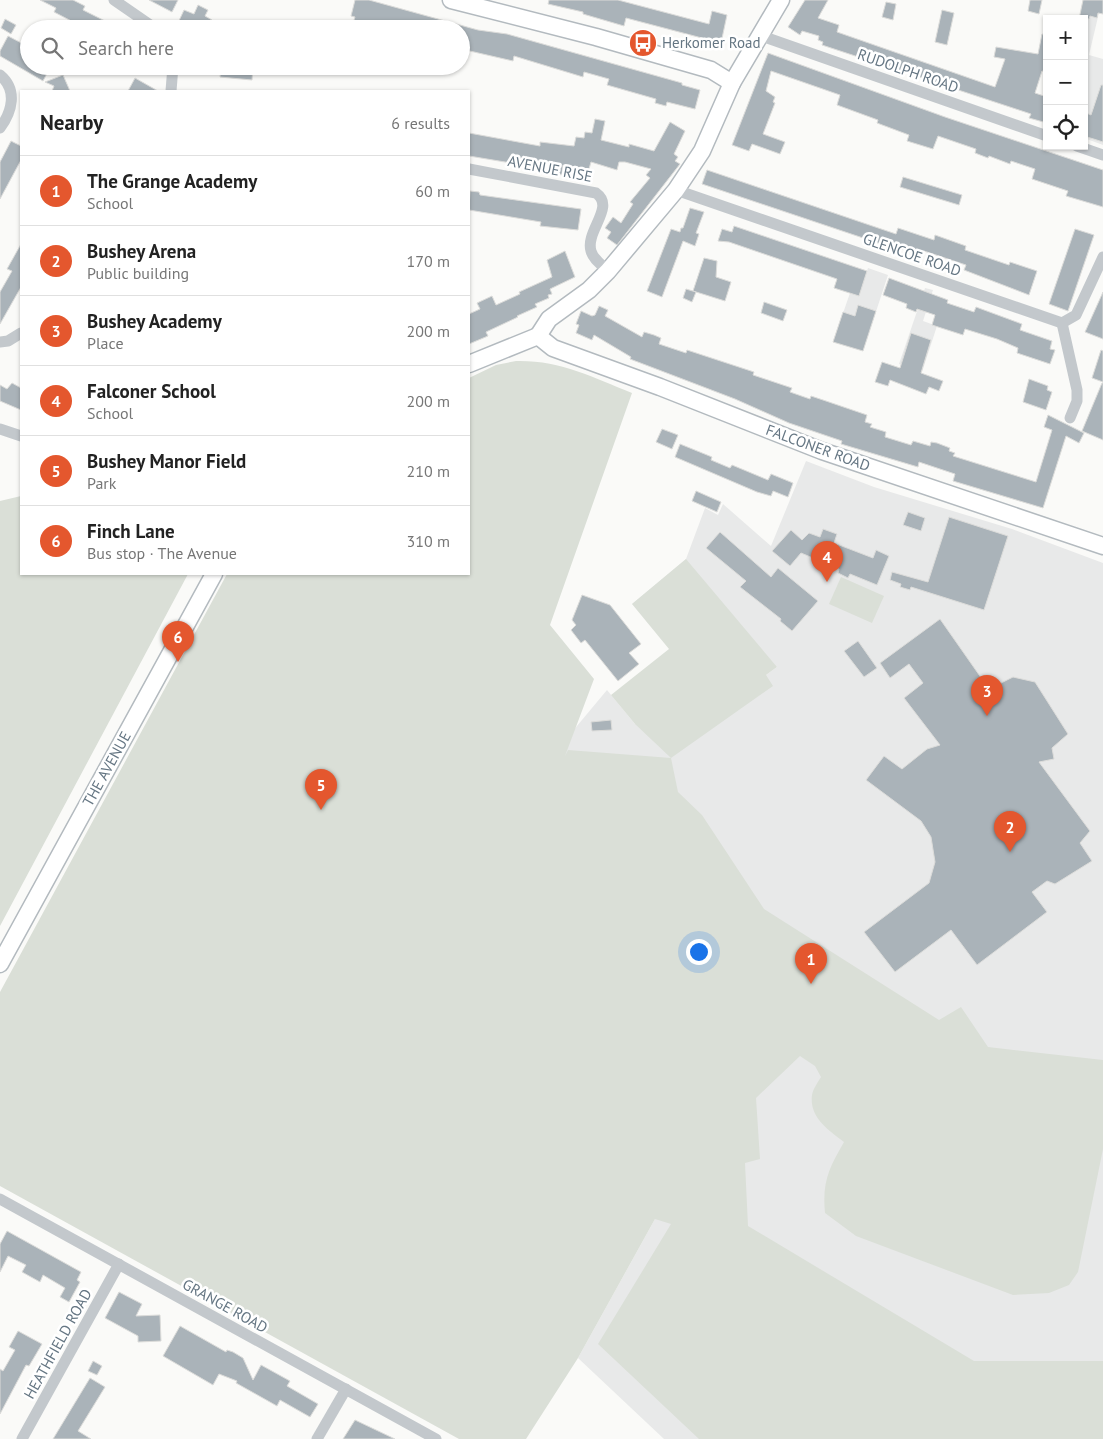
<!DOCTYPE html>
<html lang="en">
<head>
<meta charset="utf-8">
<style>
	body { margin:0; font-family:"PT Sans",sans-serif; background:#f2f2f2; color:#222 }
	.controls { position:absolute; right:15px; top:15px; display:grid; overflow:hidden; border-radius:0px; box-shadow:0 1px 4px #0004 }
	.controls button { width:45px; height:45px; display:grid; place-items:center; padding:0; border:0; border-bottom:1px solid #e0e0e0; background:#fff; color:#222; font:25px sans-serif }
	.you { position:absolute; left:698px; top:951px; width:18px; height:18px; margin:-12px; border:4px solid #fff; border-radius:50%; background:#1a73e8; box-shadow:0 0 0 8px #1a73e833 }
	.badge { display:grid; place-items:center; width:32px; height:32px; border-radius:50%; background:#e4572e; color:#fff; font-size:16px; font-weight:700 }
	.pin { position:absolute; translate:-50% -41px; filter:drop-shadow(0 1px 2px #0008) }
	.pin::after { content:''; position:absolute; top:26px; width:18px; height:15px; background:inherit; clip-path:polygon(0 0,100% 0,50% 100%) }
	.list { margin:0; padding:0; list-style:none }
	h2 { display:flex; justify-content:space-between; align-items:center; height:65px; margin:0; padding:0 20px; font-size:21px }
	h2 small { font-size:16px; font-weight:400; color:#767676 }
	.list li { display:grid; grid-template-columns:32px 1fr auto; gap:15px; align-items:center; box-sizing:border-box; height:70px; padding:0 20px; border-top:1px solid #e0e0e0 }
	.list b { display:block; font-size:19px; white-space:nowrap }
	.list p { margin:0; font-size:16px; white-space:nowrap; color:#767676 }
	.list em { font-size:16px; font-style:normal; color:#767676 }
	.icon { flex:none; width:28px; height:28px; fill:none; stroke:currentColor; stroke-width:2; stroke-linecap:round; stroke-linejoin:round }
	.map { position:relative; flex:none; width:1103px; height:1439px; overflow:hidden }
	.search { position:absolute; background:#fff; box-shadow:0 1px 4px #0004; left:20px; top:20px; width:450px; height:55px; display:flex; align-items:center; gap:12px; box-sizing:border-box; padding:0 18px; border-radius:28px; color:#767676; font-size:19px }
	.panel { position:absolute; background:#fff; box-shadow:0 1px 4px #0004; left:20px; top:90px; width:450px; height:485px; border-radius:0px }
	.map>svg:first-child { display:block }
	.built { fill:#e8e9e9 }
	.green { fill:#dadfd7 }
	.building { fill:#aab3b9; stroke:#dcdcda }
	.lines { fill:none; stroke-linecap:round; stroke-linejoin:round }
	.secondary-casing { stroke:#b3babf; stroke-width:19 }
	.street { stroke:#c3c8cc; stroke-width:11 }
	.secondary { stroke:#fff; stroke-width:16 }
	.labels { text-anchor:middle; stroke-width:5; stroke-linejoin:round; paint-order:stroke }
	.poi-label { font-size:15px; fill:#657683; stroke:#fff; text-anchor:start }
	.street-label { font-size:15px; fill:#657683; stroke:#fff }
</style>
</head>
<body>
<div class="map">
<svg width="1103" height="1439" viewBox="0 0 1103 1439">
	<rect width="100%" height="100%" fill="#fafaf8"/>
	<g class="built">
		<path d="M1090,0H1102L1089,55L1103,59V145L1084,138V24Z"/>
		<path d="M868,268L888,275L863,351L833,342L850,293L859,296Z"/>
		<path d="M925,288L933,290L923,321L937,326L922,372L899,364Z"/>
		<path d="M806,461L874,487L1012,529L1103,563V1361H974L984,1439H664L578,1358L655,1219L501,817L607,690L635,724L766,675L777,667L632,604L686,559L705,508L718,515L723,504L771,546Z"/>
	</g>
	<g class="green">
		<path d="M516,361C560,360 592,377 632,393L550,625L594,679L565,756L568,750L671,758L635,724L611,695L669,649L632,604L686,559L777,667L766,675L773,686L671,758L678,792L702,815L764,909L939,1020L961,1007L988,1047L1103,1060V1149L1078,1272L1069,1285L1049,1293L1013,1295L856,1236L825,1213C822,1182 829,1168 844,1142C828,1130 809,1117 812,1095C813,1089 818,1082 821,1077L815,1066L800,1056L756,1098L760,1159L745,1163L748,1226L974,1361H1103V1439H699L598,1344L671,1224L655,1219L578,1358L526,1439H459L0,1186V992L227,574H469V378L496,365Z"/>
		<path d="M21,496V574H188L0,926V501Z"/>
		<path d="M841,577L884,596L872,623L829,604Z"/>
	</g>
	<g class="building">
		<path d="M40,0H73L85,6L83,10L121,29H79L81,26L54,12L56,8Z"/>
		<path d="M149,0H178L172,12Z"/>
		<path d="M355,0H369L478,30L507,34L682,83V85L700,90L695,109L667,102L666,106L655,103L656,99L607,85L609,79L584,72L583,77L514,56L513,61L461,49V29H374L353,23L355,17L351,16Z"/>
		<path d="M549,0H618L709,24L712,11L727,15L721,43L626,18L624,26L583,14V12L548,4Z"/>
		<path d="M805,0H828L818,18L839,25L837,32L995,87L1005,59L994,57L996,47L1038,54L1042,34L1047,35V72L1042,71L1035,93L1047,97V123L1029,118L1031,114L822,45L823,42L818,40L819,36L802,31L800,35L788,27Z"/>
		<path d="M1030,0H1042L1039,14L1028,11Z"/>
		<path d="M1083,0H1103V14L1098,13L1097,18L1090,16L1089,19H1079Z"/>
		<path d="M886,2L896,4L893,20L882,17Z"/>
		<path d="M198,5L208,10L205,16L212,20L208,29H185L177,25L184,10L194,14Z"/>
		<path d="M942,10L954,13L947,45L935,42Z"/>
		<path d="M5,19L16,25L11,34L1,28Z"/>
		<path d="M8,36L29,47V66H51L43,81L0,56V51Z"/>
		<path d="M768,53L945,117L1103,170V207L1066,196L1068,191L1032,179L1035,169L1011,161L1010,164L989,156L988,158L975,153L976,149L938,136L933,149L907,141L909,135L877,123L878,120L837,105L840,95L771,71L766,91L775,97L773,102L775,103L763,134L785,142L780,154L752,144L749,151L732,145Z"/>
		<path d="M221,66L253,67L252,80L220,77Z"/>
		<path d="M63,75L70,91H52L54,86L45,82Z"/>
		<path d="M135,78L158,91H128Z"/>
		<path d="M1101,85H1103V142L1084,136V112L1091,115Z"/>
		<path d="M595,119L605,121L601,140L629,147V144L654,151L670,122L685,131L674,154L678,157L675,161L680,164L617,245L607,238L611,232L605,228L613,217L621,223L633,204L630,202L650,178L646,175L651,169L625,162H619L617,170L591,162L589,169L563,165L562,175L540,170L541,168L469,156V133L540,146V142L574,146L576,137L584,138L585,132L592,133Z"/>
		<path d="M11,141L21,146V160L0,199V162Z"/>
		<path d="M707,170L896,234L898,228L934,240L935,235L966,246L965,250L1009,265L1010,262L1037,271L1029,295L964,270L966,265L924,251L922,256L882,242L881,244L702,184Z"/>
		<path d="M903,177L962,195L959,205L900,187Z"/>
		<path d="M470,191L479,192L480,195L581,209L578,230L540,226L541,222L469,210Z"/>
		<path d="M690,208L704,212L696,233L699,234L695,246L683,241L662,297L647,291L671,229L680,232L681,228H683Z"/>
		<path d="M734,226L867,271L859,296L834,288L837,279L729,242L718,241L722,229L732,232Z"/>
		<path d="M1075,229L1094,235L1068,311L1049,304Z"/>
		<path d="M21,244V287L0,324V292L12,271L7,269Z"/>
		<path d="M565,251L575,277L550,289L552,294L548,295L549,298L535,304L537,307L517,316L518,317L486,332L488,336L469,344V314L480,309L477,303L492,296L496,305L520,294L519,292L552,277L547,260Z"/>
		<path d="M704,258L717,261L716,277L731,282L725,301L693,291Z"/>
		<path d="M889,278L948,300L947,303L974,312L976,307L1022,324L1020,330L1052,341L1050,349L1055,350L1050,364L1017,353L1018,348L997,339L965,329L963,335L932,325L935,315L917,309L916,312L906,308L907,304L883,295Z"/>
		<path d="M686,289L696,292L692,302L683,298Z"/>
		<path d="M1103,292V339L1085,332Z"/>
		<path d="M764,302L787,310L783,321L761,313Z"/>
		<path d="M858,305L876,311L863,351L833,342L843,312L855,316Z"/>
		<path d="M599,306L608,310L605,316L642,337L644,332L654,335L661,338L659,344L686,353L687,350L754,372L753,375L792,388L790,392L810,399L811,396L823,400L867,415L865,422L872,424L870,427L886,432L885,437L911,445L913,441L930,446L931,442L937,443L950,448L949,451L955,453L953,456L1036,482L1052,430L1044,427L1048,415L1084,433L1079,443L1066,436L1043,508L953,481L955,474L919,462L918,467L841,444L842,441L789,423L735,399L630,359L631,357L594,335L592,340L576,333L579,325L576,324L581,311L592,316L595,315Z"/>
		<path d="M911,333L931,340L921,373L943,381L939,391L929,387L926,394L890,380L888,386L875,382L882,362L900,368Z"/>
		<path d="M1101,350L1103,351V382L1092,378Z"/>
		<path d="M1029,379L1048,386L1047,390L1052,392L1046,410L1023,402Z"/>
		<path d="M12,383L21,388V410L0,401V385L7,389Z"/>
		<path d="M1102,383H1103V440L1082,431Z"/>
		<path d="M662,429L678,435L672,449L656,442Z"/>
		<path d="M680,444L712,457L711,460L730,468L732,465L768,480L771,474L793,483L788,497L773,491L771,496L757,492L675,457Z"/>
		<path d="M696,491L721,502L717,512L692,501Z"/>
		<path d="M908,512L925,518L921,531L903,525Z"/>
		<path d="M949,517L1008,536L984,610L911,587L910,590L900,587L901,584L890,580L892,572L928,582Z"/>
		<path d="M823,529L837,534L834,543L873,558L876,550L889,556L877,585L850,574L848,578L838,573L839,569L801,553L790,566L772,551L791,530L802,540L809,533L820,537Z"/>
		<path d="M720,532L771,577L778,568L818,601L792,631L780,621L781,619L740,587L746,581L706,548Z"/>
		<path d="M582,595L610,605L641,644L629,653L639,664L618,681L585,640L581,643L571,630L576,625L572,620Z"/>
		<path d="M940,619L989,689L1013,677L1035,682L1068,734L1052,748L1054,759L1039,762L1090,831L1080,843L1092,861L1055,884L1047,881L1032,892L1047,912L977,965L951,930L895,972L864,932L929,883L935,862L931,837L921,821L866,780L884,756L902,769L927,749L940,745L904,698L923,683L909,664L890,678L880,663Z"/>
		<path d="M858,641L877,668L864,677L844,651Z"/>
		<path d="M611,720L612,730L592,731L591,722Z"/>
		<path d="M7,1231L81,1272L77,1280L80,1282L69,1302L60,1297L65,1288L43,1275L40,1282L22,1272L26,1265L8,1256L0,1272V1244Z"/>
		<path d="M119,1292L142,1304L136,1316L160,1315L161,1341L138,1342V1336L105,1318Z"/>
		<path d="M180,1326L226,1352L227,1350L233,1352L243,1358L253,1380L261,1365L290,1381L287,1386L318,1404L310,1417L280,1400L277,1406L236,1383L237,1381L219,1374L213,1385L163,1356Z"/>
		<path d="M18,1331L42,1344L29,1366L26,1365L0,1414V1369L3,1371L15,1350L9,1347Z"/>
		<path d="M93,1361L102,1366L97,1375L88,1371Z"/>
		<path d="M90,1378L105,1387L78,1431L91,1439H53Z"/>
		<path d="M355,1420L395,1439H343Z"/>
	</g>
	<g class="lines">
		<defs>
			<g id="secondary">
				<path d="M451,0L596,37L711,70L732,83"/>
				<path d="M538,336L553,348L660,387L822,451L1103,546"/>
				<path d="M538,336L549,319L589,290L608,271L676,190L702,151L732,83L781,0"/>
				<path d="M469,364L538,336"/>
				<path d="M0,964L214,574"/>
			</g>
		</defs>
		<use href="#secondary" class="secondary-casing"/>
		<g class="street">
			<path d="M114,0L156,29"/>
			<path d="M759,35L1047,136"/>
			<path d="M0,75C18,90 12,112 0,128"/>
			<path d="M171,91L173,66"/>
			<path d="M1077,146L1103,155"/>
			<path d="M469,169L596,193C616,207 585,231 591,251C593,259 602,265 608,271"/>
			<path d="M676,190L1062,323L1076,315L1103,257"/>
			<path d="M1062,323L1077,390V401L1070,418"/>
			<path d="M0,342L8,341L21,333"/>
			<path d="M0,429L21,436"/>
			<path d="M0,1199L436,1439"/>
			<path d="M22,1439L119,1264"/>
			<path d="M317,1439L346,1389"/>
		</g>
		<use href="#secondary" class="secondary"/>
	</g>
	<defs>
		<symbol id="bus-disc" viewBox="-11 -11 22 22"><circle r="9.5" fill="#e4572e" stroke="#fff"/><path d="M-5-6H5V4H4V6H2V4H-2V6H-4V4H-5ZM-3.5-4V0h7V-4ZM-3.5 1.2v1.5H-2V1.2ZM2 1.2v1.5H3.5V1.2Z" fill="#fff"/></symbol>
	</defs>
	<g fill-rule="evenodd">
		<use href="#bus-disc" x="627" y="27" width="32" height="32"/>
	</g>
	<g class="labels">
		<g class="poi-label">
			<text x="662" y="48">Herkomer Road</text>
		</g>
		<g class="street-label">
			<text transform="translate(908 71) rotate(19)" y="5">RUDOLPH ROAD</text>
			<text transform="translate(550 169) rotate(11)" y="5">AVENUE RISE</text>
			<text transform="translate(912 255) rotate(19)" y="5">GLENCOE ROAD</text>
			<text transform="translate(818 448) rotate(20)" y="5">FALCONER ROAD</text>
			<text transform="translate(107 769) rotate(-61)" y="5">THE AVENUE</text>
			<text transform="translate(225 1306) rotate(29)" y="5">GRANGE ROAD</text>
			<text transform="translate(58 1344) rotate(-61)" y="5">HEATHFIELD ROAD</text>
		</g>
	</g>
</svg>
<div class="controls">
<button>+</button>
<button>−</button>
<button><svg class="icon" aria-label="locate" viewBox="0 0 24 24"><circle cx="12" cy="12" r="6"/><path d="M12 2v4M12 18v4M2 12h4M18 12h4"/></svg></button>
</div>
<div class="you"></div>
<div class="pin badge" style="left:811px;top:984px">1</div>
<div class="pin badge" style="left:1010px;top:852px">2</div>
<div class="pin badge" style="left:987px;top:716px">3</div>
<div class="pin badge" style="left:827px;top:582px">4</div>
<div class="pin badge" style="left:321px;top:810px">5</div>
<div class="pin badge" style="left:178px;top:662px">6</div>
<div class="search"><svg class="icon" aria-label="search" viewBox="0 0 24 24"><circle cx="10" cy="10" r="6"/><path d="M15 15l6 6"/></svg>Search here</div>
<section class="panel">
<h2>Nearby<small>6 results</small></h2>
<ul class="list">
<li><span class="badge">1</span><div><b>The Grange Academy</b><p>School</p></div><em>60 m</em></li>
<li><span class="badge">2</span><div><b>Bushey Arena</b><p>Public building</p></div><em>170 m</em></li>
<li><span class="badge">3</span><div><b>Bushey Academy</b><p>Place</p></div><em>200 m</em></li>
<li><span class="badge">4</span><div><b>Falconer School</b><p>School</p></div><em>200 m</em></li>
<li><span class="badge">5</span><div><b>Bushey Manor Field</b><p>Park</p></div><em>210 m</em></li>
<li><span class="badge">6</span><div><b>Finch Lane</b><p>Bus stop · The Avenue</p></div><em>310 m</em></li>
</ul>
</section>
</div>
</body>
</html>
